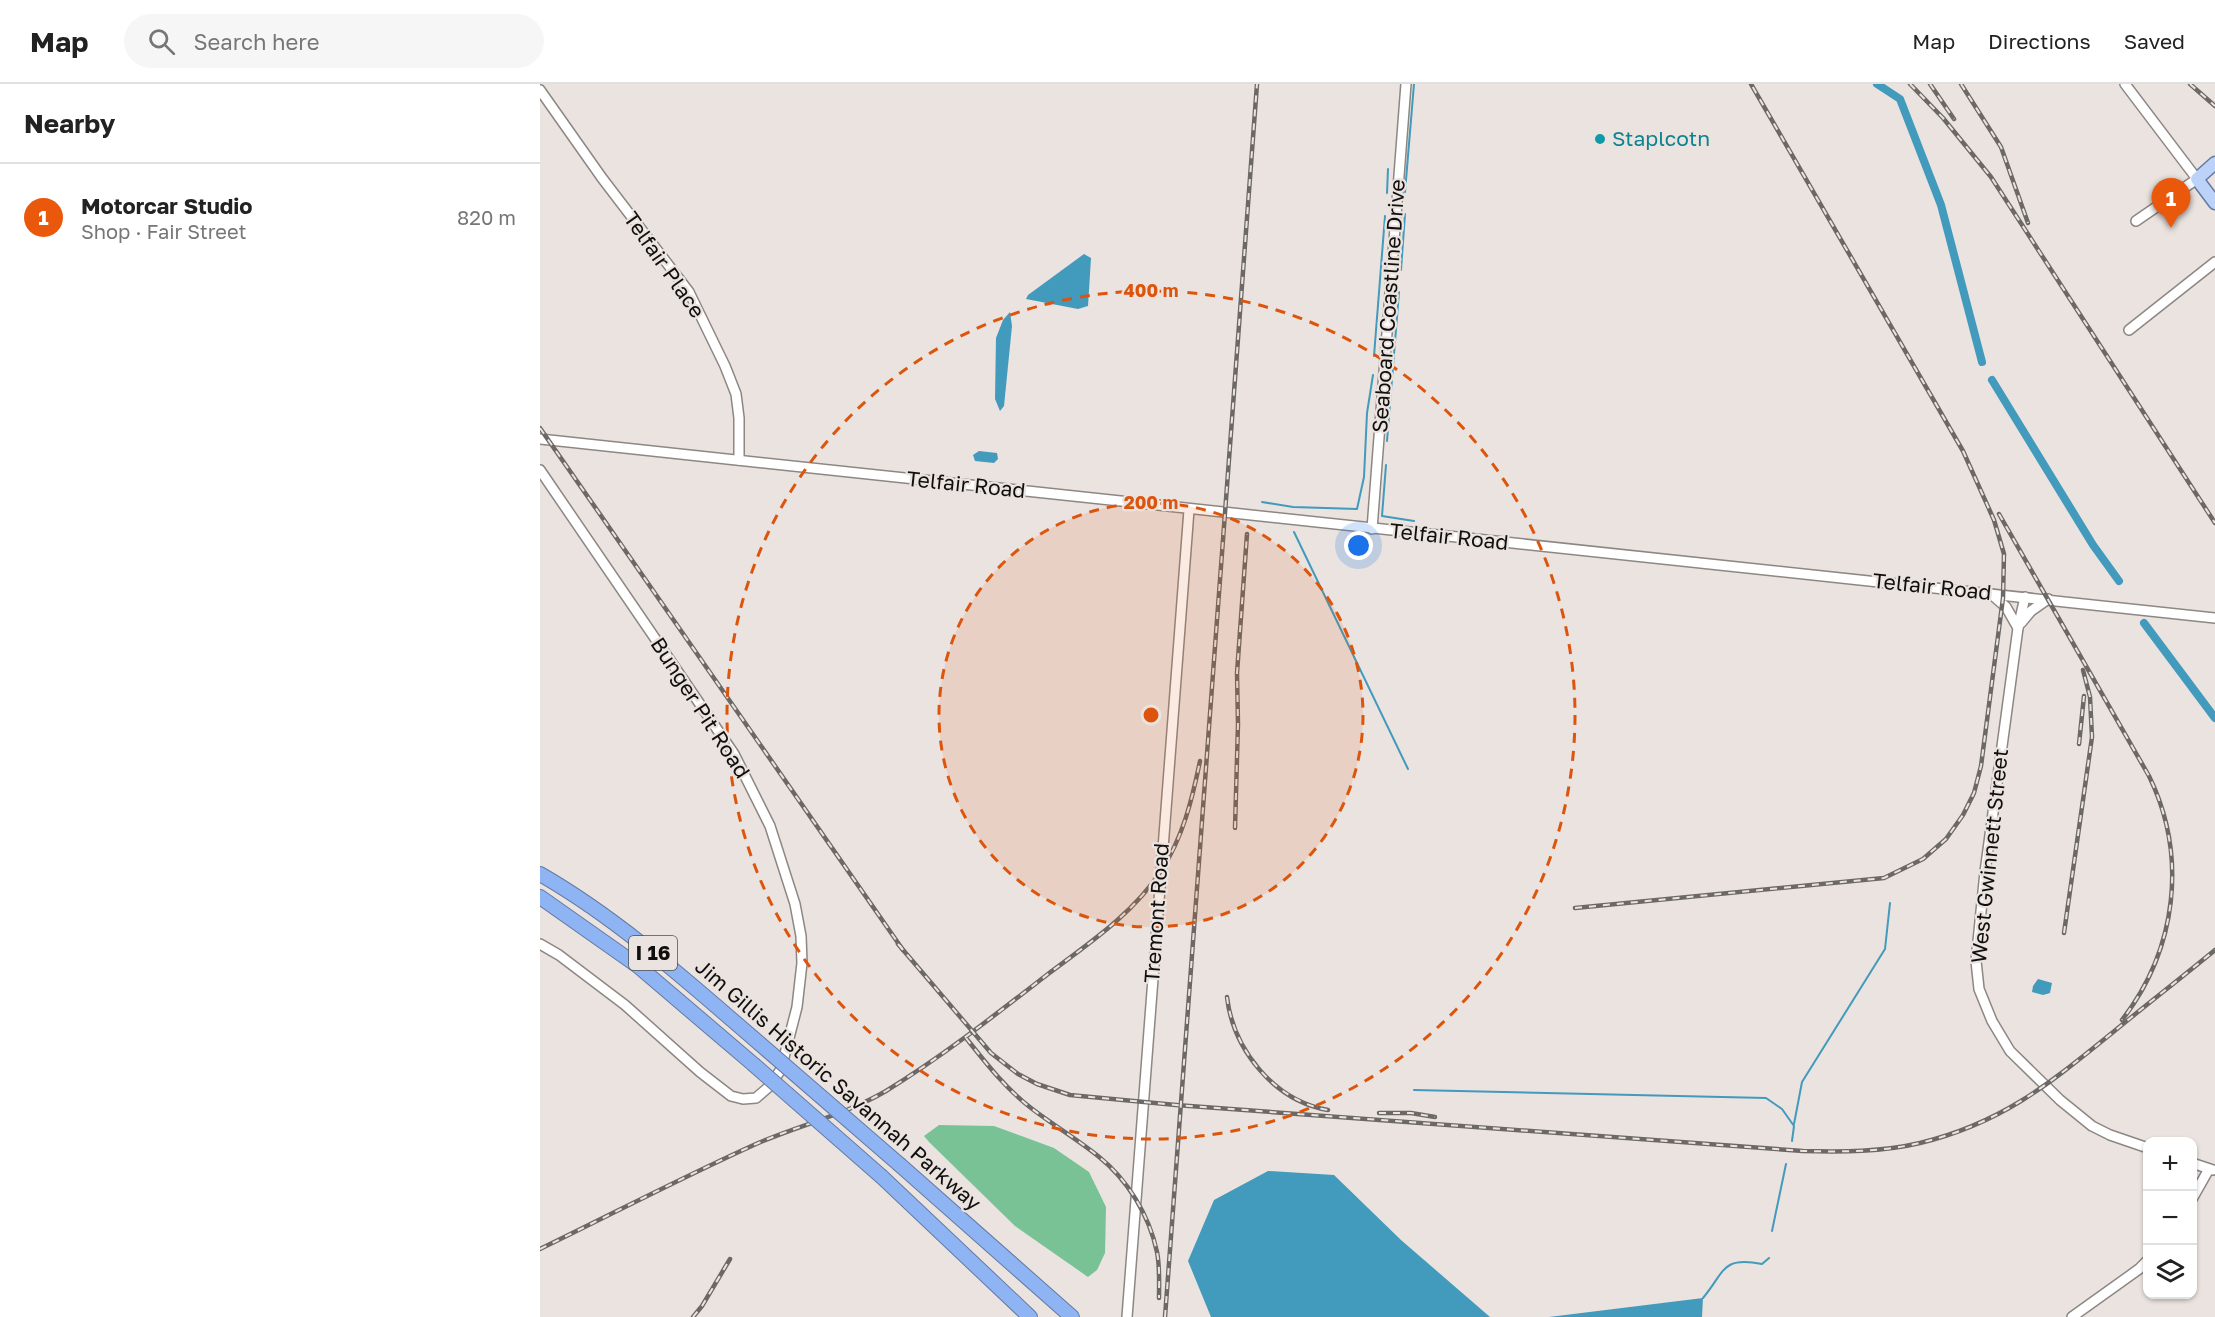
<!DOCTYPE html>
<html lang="en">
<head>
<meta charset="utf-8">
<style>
	body { margin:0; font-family:"Golos Text",sans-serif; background:#f6f6f6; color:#222 }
	.controls { position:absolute; right:18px; bottom:18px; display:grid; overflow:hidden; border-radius:12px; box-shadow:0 2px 4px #0004 }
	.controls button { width:54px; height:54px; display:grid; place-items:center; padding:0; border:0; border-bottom:2px solid #e0e0e0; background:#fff; color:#222; font:30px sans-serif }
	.you { position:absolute; left:819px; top:462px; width:21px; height:21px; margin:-15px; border:4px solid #fff; border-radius:50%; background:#1a73e8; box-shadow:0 0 0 9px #1a73e833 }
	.badge { display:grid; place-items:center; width:39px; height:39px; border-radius:50%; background:#ea580c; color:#fff; font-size:20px; font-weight:700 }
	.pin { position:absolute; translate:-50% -50px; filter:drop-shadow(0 2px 3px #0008) }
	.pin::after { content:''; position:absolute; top:32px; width:21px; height:18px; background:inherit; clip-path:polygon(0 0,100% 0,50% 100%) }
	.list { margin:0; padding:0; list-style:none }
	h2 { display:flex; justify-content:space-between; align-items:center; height:78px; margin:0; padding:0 24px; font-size:26px }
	h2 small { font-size:20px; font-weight:400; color:#767676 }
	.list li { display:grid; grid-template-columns:39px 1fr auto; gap:18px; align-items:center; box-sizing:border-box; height:108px; padding:0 24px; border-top:2px solid #e0e0e0 }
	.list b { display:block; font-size:22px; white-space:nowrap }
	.list p { margin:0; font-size:20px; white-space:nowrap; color:#767676 }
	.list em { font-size:20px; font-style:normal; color:#767676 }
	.icon { flex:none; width:33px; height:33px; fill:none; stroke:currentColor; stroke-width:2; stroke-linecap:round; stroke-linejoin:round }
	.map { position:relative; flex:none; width:1675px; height:1233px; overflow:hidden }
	header { display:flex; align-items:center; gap:36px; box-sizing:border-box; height:84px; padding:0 30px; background:#fff; border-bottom:2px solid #e0e0e0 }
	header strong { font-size:28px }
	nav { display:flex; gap:33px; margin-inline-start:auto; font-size:21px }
	.search { width:420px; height:54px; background:#f6f6f6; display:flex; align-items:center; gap:15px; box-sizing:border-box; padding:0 21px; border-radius:33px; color:#767676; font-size:22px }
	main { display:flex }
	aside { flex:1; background:#fff }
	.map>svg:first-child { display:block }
	.forest { fill:#79c296 }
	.water { fill:#429abc }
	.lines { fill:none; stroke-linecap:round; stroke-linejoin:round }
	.stream { stroke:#429abc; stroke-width:2 }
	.canal { stroke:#429abc; stroke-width:8 }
	.minor-casing { stroke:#8d8784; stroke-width:12 }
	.major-casing { stroke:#637aa3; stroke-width:15 }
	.highway-casing { stroke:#637aa3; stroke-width:16 }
	.minor { stroke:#fff; stroke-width:9 }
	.major { stroke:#bcd2f8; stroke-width:12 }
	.highway { stroke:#8fb4f3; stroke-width:14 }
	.rail-casing { stroke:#6c6866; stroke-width:4.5 }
	.rail { stroke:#eae3df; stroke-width:2; stroke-dasharray:7; stroke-linecap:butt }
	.highway-bridge-casing { stroke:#637aa3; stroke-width:16; stroke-linecap:butt }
	.highway-bridge { stroke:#8fb4f3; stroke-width:14 }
	.ring { fill:none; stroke:#dd550c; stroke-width:3; stroke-dasharray:10 8 }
	.culture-dot { fill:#0f9aa8; stroke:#eae3df; stroke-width:2 }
	.labels { text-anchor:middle; stroke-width:4.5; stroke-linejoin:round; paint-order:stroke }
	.shield { fill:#eae3df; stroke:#524f4d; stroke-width:1.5 }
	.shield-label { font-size:20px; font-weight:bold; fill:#110f0e }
	.culture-label { font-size:21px; fill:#0d838f; stroke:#eae3df; text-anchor:start }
	.street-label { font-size:21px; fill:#110f0e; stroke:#eae3df }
	.centre { fill:#dd550c; stroke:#eae3df; stroke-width:3 }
	.ring-label { font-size:18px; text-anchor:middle; font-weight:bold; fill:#dd550c; stroke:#eae3df; stroke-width:4.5; stroke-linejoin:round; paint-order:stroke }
</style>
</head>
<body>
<header>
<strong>Map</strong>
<div class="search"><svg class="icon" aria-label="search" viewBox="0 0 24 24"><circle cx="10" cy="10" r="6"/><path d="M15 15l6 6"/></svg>Search here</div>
<nav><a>Map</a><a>Directions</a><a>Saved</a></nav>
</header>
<main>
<aside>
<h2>Nearby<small></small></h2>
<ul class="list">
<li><span class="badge">1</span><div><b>Motorcar Studio</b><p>Shop · Fair Street</p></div><em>820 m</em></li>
</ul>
</aside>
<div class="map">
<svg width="1675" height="1233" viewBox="0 0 1675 1233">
	<rect width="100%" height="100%" fill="#eae3df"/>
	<path class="forest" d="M399,1041L454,1042L514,1064L549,1088L566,1123L565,1169L557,1186L548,1193L475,1142L389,1058L384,1052Z"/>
	<g class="water">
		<path d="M544,170L551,174L548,222L538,225L486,215L488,211Z"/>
		<path d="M470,228L472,242L464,322L460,327L455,315L456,254L463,236Z"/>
		<path d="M439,367L457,369L458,375L454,379L435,377L433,371Z"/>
		<path d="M1498,895L1512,899L1510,909L1503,911L1492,908L1493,902Z"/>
		<path d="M728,1087L794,1091L861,1156L950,1233H671L648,1177L674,1116Z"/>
		<path d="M1163,1214L1162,1233H1009Z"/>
	</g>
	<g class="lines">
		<g class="stream">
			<path d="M865,108L874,0"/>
			<path d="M847,109L848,85"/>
			<path d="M861,186L865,130"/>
			<path d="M834,272L845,132"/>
			<path d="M847,357L859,208"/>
			<path d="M846,381L842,432L874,437"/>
			<path d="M722,418L753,423L817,425L824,393L827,329L833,291"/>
			<path d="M754,448L868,685"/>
			<path d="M874,1006L1226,1014L1242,1025L1254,1042L1252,1057"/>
			<path d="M1254,1040L1262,998L1345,865L1350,819"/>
			<path d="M1232,1147L1246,1080"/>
			<path d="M1163,1214C1185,1188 1181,1172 1222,1180L1229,1174"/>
		</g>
		<g class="canal">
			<path d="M1337,0L1360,15L1401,121L1442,278"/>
			<path d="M1452,296L1553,461L1579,497"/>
			<path d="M1604,539L1675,634"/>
		</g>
		<defs>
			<g id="minor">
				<path d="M1585,0L1657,95L1596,137"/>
				<path d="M0,6L62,94L149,208L185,282L196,310L199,334V376"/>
				<path d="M1589,246L1675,178"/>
				<path d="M0,355L1675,534"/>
				<path d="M0,386L194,670L230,742L255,820L261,852L262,879L257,923L241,985L231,1001L216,1014L203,1015L191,1012L160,988L85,921L19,871L0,860"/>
				<path d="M832,445L866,0"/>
				<path d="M1451,510L1466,523L1478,544"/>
				<path d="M1485,513L1478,544L1445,788L1436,877L1439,905L1452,937L1470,967L1520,1016L1552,1042L1570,1051L1608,1064"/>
				<path d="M1481,539L1491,527L1508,515"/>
				<path d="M1652,1079L1673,1086"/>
				<path d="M1652,1115L1669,1085"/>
				<path d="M587,1233L649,426"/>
				<path d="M1532,1233L1599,1185L1608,1176"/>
			</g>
			<path id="major" d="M1675,79L1657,95L1675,119"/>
			<g id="highway">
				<path d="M0,790C80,836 149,899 219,959"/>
				<path d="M0,813L98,882L213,980"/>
				<path d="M360,1081L532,1233"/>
				<path d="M342,1093L490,1233"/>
			</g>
		</defs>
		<use href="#minor" class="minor-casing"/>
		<use href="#major" class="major-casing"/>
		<use href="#highway" class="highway-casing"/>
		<use href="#minor" class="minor"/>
		<use href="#major" class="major"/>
		<use href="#highway" class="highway"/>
		<defs>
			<g id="rail">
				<path d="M1370,0L1403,34L1451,93L1675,439"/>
				<path d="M1390,0L1414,35"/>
				<path d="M1421,0L1461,63L1488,139"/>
				<path d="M1650,0L1675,22"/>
				<path d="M0,344L363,866"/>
				<path d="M1459,430L1609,692C1648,772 1637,865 1582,936"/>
				<path d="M1539,660L1544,612"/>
				<path d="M695,744L698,640L697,589L707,450"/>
				<path d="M1035,824L1344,794L1383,775L1406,755L1423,731L1434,709L1441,682L1463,514L1464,470L1454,436L1423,367L1211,0"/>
				<path d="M1524,849L1552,653L1550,613L1543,586"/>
				<path d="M358,860L451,969L478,990L497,1000L530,1011L636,1021L1263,1067C1302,1068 1342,1068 1380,1059C1462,1039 1509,1000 1572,949C1606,921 1641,894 1675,866"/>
				<path d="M687,913C693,965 734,1017 788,1026"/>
				<path d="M426,954C446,979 465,1004 491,1024C513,1041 537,1055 558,1072C588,1096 609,1131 617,1168C620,1183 619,1199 619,1214"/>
				<path d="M839,1029H871L895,1033"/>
				<path d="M0,1165C72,1130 143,1093 216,1060C259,1041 305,1031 346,1007C403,972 455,931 508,890C548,860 593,830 621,787C643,753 652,716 660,677"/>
				<path d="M153,1233L162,1222L190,1175"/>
				<path d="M625,1233L717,0"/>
			</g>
		</defs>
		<use href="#rail" class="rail-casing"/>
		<use href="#rail" class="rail"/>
		<defs>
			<g id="highway-bridge">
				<path d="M219,959L360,1081"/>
				<path d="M213,980L342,1093"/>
			</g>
		</defs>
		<use href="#highway-bridge" class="highway-bridge-casing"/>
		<use href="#highway-bridge" class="highway-bridge"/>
	</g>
	<circle cx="611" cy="631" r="212" fill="#dd550c" fill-opacity=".12"/>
	<g class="ring">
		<circle cx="611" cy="631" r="212"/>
		<circle cx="611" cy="631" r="424"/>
	</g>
	<circle class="culture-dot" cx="1060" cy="55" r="6"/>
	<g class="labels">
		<rect class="shield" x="89" y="852" width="48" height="34" rx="4.5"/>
		<g class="shield-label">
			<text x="113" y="876">I 16</text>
		</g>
		<g class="culture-label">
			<text x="1072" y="62">Staplcotn</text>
		</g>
		<g class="street-label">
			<text transform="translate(124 181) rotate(55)" y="7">Telfair Place</text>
			<text transform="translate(849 222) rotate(-86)" y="7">Seaboard Coastline Drive</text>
			<text transform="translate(426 401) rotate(6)" y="7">Telfair Road</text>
			<text transform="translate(909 453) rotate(6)" y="7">Telfair Road</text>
			<text transform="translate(1392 503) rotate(6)" y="7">Telfair Road</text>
			<text transform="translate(160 624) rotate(57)" y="7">Bunger Pit Road</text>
			<text transform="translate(1450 772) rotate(-84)" y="7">West Gwinnett Street</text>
			<text transform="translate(617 829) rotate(-86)" y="7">Tremont Road</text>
			<text transform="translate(298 1001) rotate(41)" y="7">Jim Gillis Historic Savannah Parkway</text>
		</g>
	</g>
	<circle cx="611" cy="631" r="9" class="centre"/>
	<g class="ring-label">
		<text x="611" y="213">400 m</text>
		<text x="611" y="425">200 m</text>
	</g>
</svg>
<div class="controls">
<button>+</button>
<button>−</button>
<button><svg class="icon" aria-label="layers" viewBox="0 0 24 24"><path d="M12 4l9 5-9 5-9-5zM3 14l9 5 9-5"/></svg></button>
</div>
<div class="you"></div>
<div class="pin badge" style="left:1631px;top:144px">1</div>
</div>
</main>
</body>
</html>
